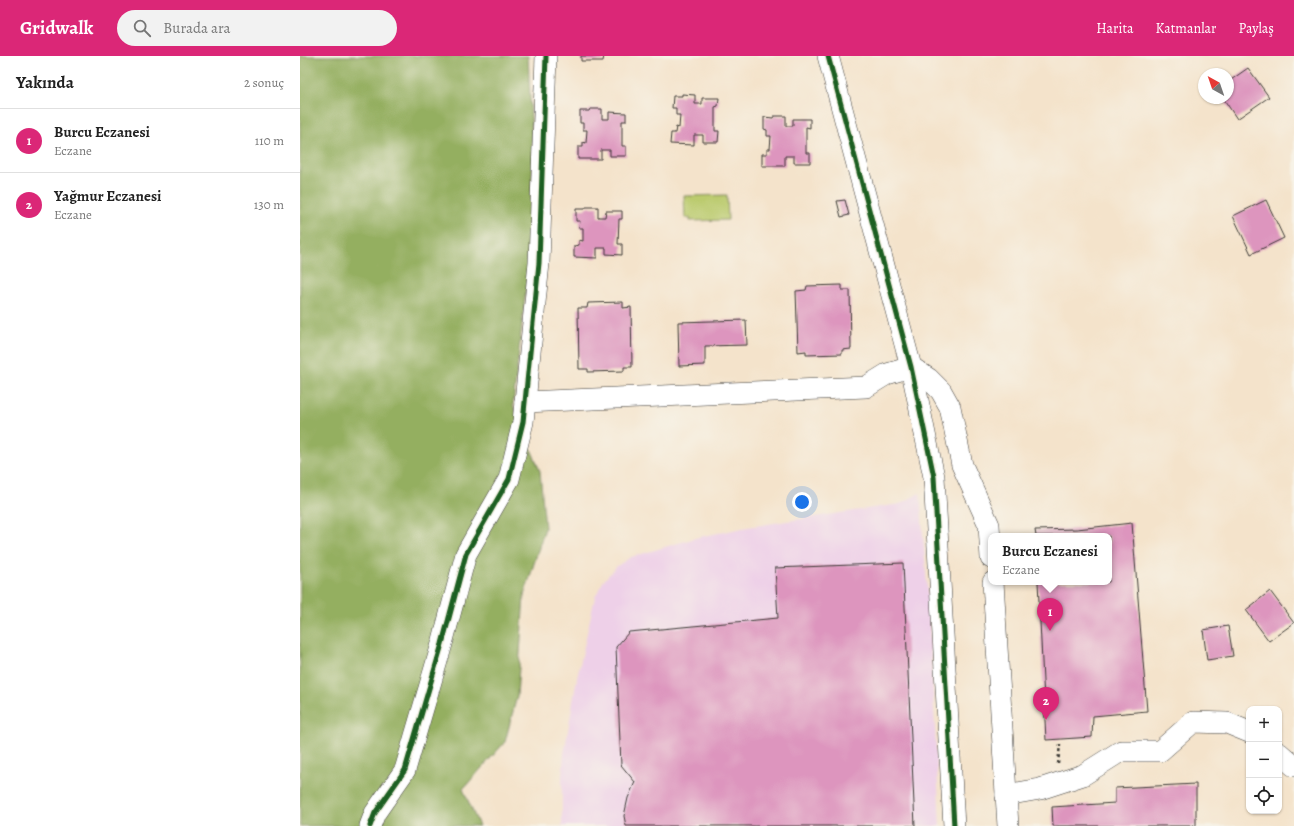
<!DOCTYPE html>
<html lang="tr">
<head>
<meta charset="utf-8">
<style>
	body { margin:0; font-family:Alegreya,serif; background:#f2f2f2; color:#222 }
	.controls { position:absolute; right:12px; bottom:12px; display:grid; overflow:hidden; border-radius:8px; box-shadow:0 1px 3px #0004 }
	.controls button { width:36px; height:36px; display:grid; place-items:center; padding:0; border:0; border-bottom:1px solid #e0e0e0; background:#fff; color:#222; font:20px sans-serif }
	.compass { position:absolute; left:898px; top:12px; width:36px; height:36px; border-radius:50%; background:#fff; box-shadow:0 1px 3px #0004; rotate:320deg }
	.you { position:absolute; left:502px; top:446px; width:14px; height:14px; margin:-10px; border:3px solid #fff; border-radius:50%; background:#1a73e8; box-shadow:0 0 0 6px #1a73e833 }
	.badge { display:grid; place-items:center; width:26px; height:26px; border-radius:50%; background:#db2777; color:#fff; font-size:13px; font-weight:700 }
	.pin { position:absolute; translate:-50% -33px; filter:drop-shadow(0 1px 2px #0008) }
	.pin::after { content:''; position:absolute; top:21px; width:14px; height:12px; background:inherit; clip-path:polygon(0 0,100% 0,50% 100%) }
	.popup { position:absolute; left:688px; top:477px; width:124px; height:52px; box-sizing:border-box; display:grid; place-content:center; border-radius:8px; background:#fff; filter:drop-shadow(0 1px 3px #0005); font-size:13px; white-space:nowrap; color:#767676 }
	.popup b { font-size:15px; color:#222 }
	.popup::after { content:''; position:absolute; left:50%; top:100%; margin-left:-8px; border:8px solid transparent; border-top-color:#fff }
	.list { margin:0; padding:0; list-style:none }
	h2 { display:flex; justify-content:space-between; align-items:center; height:52px; margin:0; padding:0 16px; font-size:17px }
	h2 small { font-size:13px; font-weight:400; color:#767676 }
	.list li { display:grid; grid-template-columns:26px 1fr auto; gap:12px; align-items:center; box-sizing:border-box; height:64px; padding:0 16px; border-top:1px solid #e0e0e0 }
	.list b { display:block; font-size:15px; white-space:nowrap }
	.list p { margin:0; font-size:13px; white-space:nowrap; color:#767676 }
	.list em { font-size:13px; font-style:normal; color:#767676 }
	.icon { flex:none; width:22px; height:22px; fill:none; stroke:currentColor; stroke-width:2; stroke-linecap:round; stroke-linejoin:round }
	.map { position:relative; flex:none; width:994px; height:770px; overflow:hidden }
	header { display:flex; align-items:center; gap:24px; box-sizing:border-box; height:56px; padding:0 20px; background:#db2777; color:#fff }
	header strong { font-size:19px }
	nav { display:flex; gap:22px; margin-inline-start:auto; font-size:14px }
	.search { width:280px; height:36px; background:#f2f2f2; display:flex; align-items:center; gap:10px; box-sizing:border-box; padding:0 14px; border-radius:22px; color:#767676; font-size:15px }
	main { display:flex }
	aside { flex:1; background:#fff }
	.map>svg:first-child { display:block }
	.built { fill:#eed0e8 }
	.green { fill:#bbcb6e; stroke:#6c7445 }
	.forest { fill:#94af61; stroke:#58663e }
	.building { fill:#dd95be }
	.lines { fill:none; stroke-linecap:round; stroke-linejoin:round }
	.minor-casing { stroke:#3c3a36; stroke-width:22 }
	.path { stroke:#3c3a36; stroke-width:2.5; stroke-dasharray:3 3; stroke-linecap:butt }
	.minor { stroke:#fff; stroke-width:21 }
	.cycleway-casing { stroke:#f7f3e8; stroke-width:8 }
	.cycleway { stroke:#1b5e20; stroke-width:5 }
</style>
</head>
<body>
<header>
<strong>Gridwalk</strong>
<div class="search"><svg class="icon" aria-label="search" viewBox="0 0 24 24"><circle cx="10" cy="10" r="6"/><path d="M15 15l6 6"/></svg>Burada ara</div>
<nav><a>Harita</a><a>Katmanlar</a><a>Paylaş</a></nav>
</header>
<main>
<aside>
<h2>Yakında<small>2 sonuç</small></h2>
<ul class="list">
<li><span class="badge">1</span><div><b>Burcu Eczanesi</b><p>Eczane</p></div><em>110 m</em></li>
<li><span class="badge">2</span><div><b>Yağmur Eczanesi</b><p>Eczane</p></div><em>130 m</em></li>
</ul>
</aside>
<div class="map">
<svg width="994" height="770" viewBox="0 0 994 770">
	<rect width="100%" height="100%" fill="#f7f3e8"/>
	<filter id="ink" filterUnits="userSpaceOnUse"><feTurbulence type="fractalNoise" baseFrequency=".025" numOctaves="2"/><feDisplacementMap in="SourceGraphic" scale="8" xChannelSelector="R" yChannelSelector="G"/><feConvolveMatrix kernelMatrix="1 2 1 2 8 2 1 2 1" color-interpolation-filters="sRGB"/></filter>
	<filter id="wash" filterUnits="userSpaceOnUse"><feTurbulence type="fractalNoise" baseFrequency=".012" numOctaves="4" result="noise"/><feDisplacementMap in="SourceGraphic" scale="16" xChannelSelector="R" yChannelSelector="G"/><feGaussianBlur stdDeviation="0.9" result="paint"/><feColorMatrix in="noise" values="0 0 0 0 0 0 0 0 0 0 0 0 0 0 0 0 0 1.4 0 .05"/><feComposite in="paint" operator="in"/></filter>
	<g filter="url(#wash)">
		<rect width="100%" height="100%" fill="#f4e3cb"/>
		<path class="built" d="M620,437L629,559L640,770H262V720L264,698L277,622L295,541L304,524L317,510L331,501L399,481L448,471L600,448Z"/>
		<path class="green" d="M427,139L428,164L390,165V162H385L384,140Z"/>
		<path class="forest" d="M0,0H228L233,102L227,223L213,349L240,415L245,472L224,540L217,640L205,686L163,733L179,770H0Z"/>
		<g id="blocks">
			<g class="building">
				<path d="M281,0H304L303,5H281Z"/>
				<path d="M948,12L969,41L937,63L923,42H928V26Z"/>
				<path d="M382,38L395,39V48H402V42H419L418,50L415,51V75H419L418,86H403V79H394V89L370,88L371,77H375L376,71L379,72L380,59H376V52H372L373,40H382Z"/>
				<path d="M290,53H302V63H309V56L326,57V65H322V90H326V100H310V94H301V103H278V91H283V86L286,87L287,74H283V67H280V55H289Z"/>
				<path d="M474,60H486V70H493V63H510V72L506,71V97H510V107H494V100H485V110H462V98H467V93H470L471,80H467V74L464,73V61L473,62Z"/>
				<path d="M545,144L549,159L541,161L537,145Z"/>
				<path d="M966,144L984,182L951,198L933,160Z"/>
				<path d="M286,151H298V161H305L306,155H322V163H319L318,188H322V199L306,198V192H297V202L274,201V190L279,189V184L283,185V172H279L280,165H276V153H285Z"/>
				<path d="M542,229V234H550L551,293L542,294V298L506,299V295L498,296L496,235L506,234L507,230Z"/>
				<path d="M323,246V252L331,251L332,311H324V315L288,316V313H279L278,252H287L288,247Z"/>
				<path d="M446,264L447,289L405,290V309L379,310L378,266Z"/>
				<path d="M832,467L847,655L793,660L792,681L746,684L738,526H809V480H736L735,474L777,473Z"/>
				<path d="M603,507L615,770H326L324,760L328,742L335,726L321,709L316,591L329,576L478,562L475,512Z"/>
				<path d="M970,535L994,567L969,585L946,554Z"/>
				<path d="M928,570L933,600L907,604L903,574Z"/>
				<path d="M896,728V770H753L752,751L815,747V732Z"/>
			</g>
		</g>
	</g>
	<g filter="url(#ink)">
		<use href="#blocks" fill-opacity="0" stroke="#3c3a36" stroke-width="1"/>
		<g class="lines">
			<defs>
				<g id="minor">
					<path d="M528,0L611,311L634,421L654,770"/>
					<path d="M225,346L566,331L587,318L611,311L629,323L641,335L650,351L662,409L689,469L691,502"/>
					<path d="M693,526L708,770"/>
					<path d="M979,697L994,710"/>
					<path d="M706,739L740,733L783,719L821,695H860L893,666L927,667L949,676"/>
					<path d="M70,770L75,757L105,714L142,588L166,498L209,423L223,366L239,207L246,0"/>
				</g>
			</defs>
			<use href="#minor" class="minor-casing"/>
			<path class="path" d="M758,708L760,688"/>
			<use href="#minor" class="minor"/>
			<defs>
				<g id="cycleway">
					<path d="M528,0L611,311L634,421L654,770"/>
					<path d="M70,770L75,757L105,714L142,588L166,498L209,423L223,366L239,207L246,0"/>
				</g>
			</defs>
			<use href="#cycleway" class="cycleway-casing"/>
			<use href="#cycleway" class="cycleway"/>
		</g>
	</g>
</svg>
<div class="controls">
<button>+</button>
<button>−</button>
<button><svg class="icon" aria-label="locate" viewBox="0 0 24 24"><circle cx="12" cy="12" r="6"/><path d="M12 2v4M12 18v4M2 12h4M18 12h4"/></svg></button>
</div>
<svg class="compass" viewBox="-18 -18 36 36"><path d="M0-13l5 13h-10z" fill="#e53935"/><path d="M0 13l5-13h-10z" fill="#767676"/></svg>
<div class="you"></div>
<div class="pin badge" style="left:750px;top:575px">1</div>
<div class="popup"><b>Burcu Eczanesi</b>Eczane</div>
<div class="pin badge" style="left:746px;top:664px">2</div>
</div>
</main>
</body>
</html>
